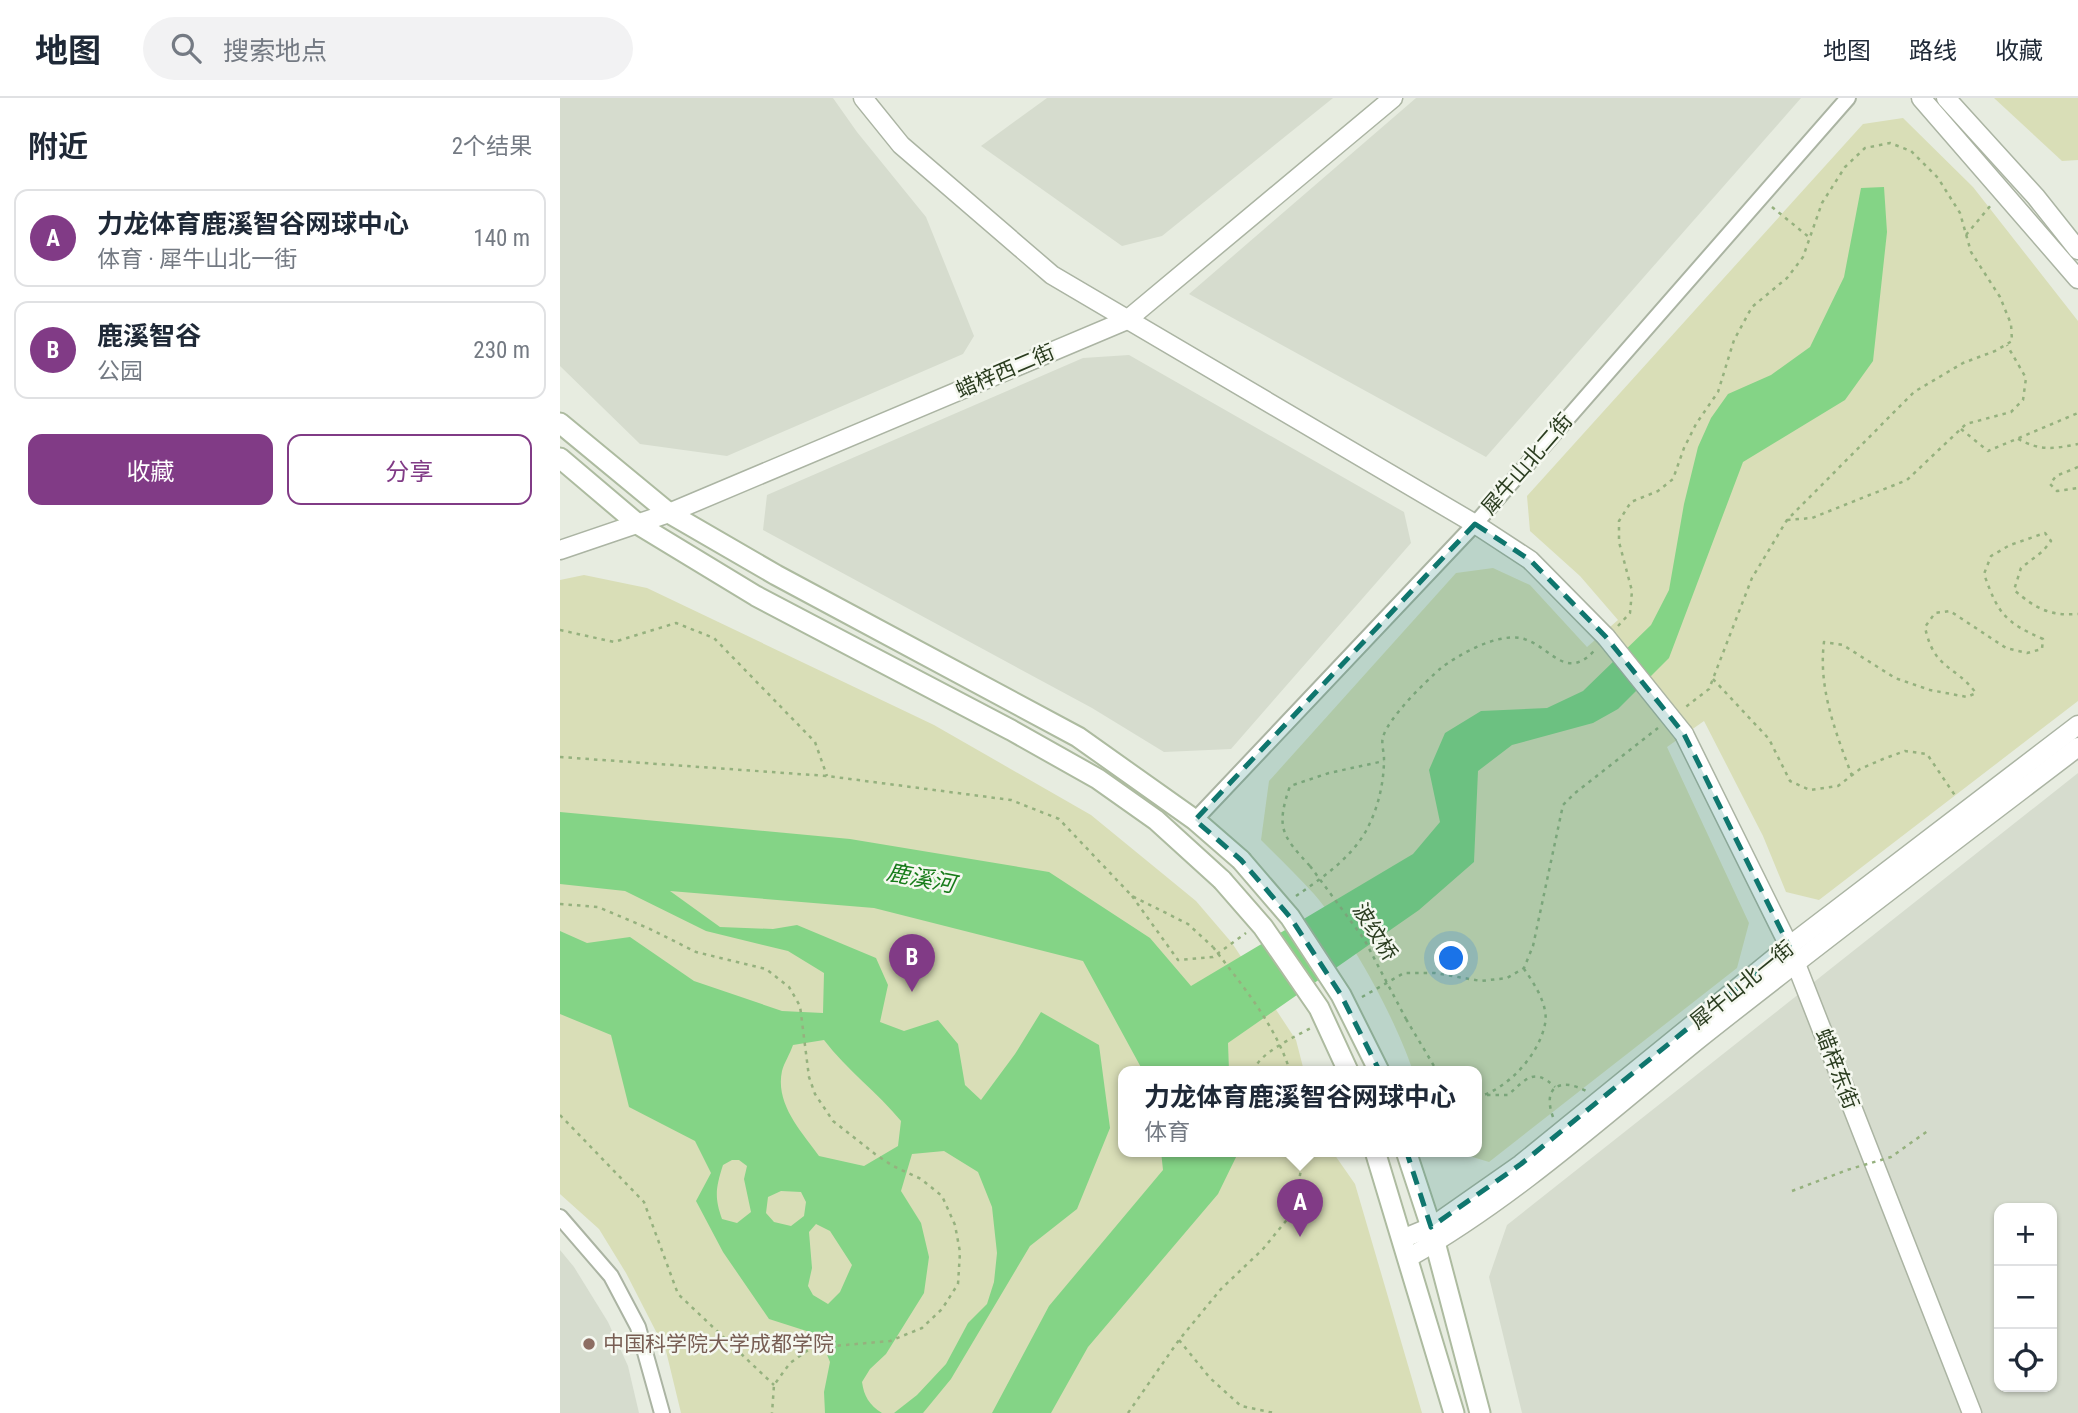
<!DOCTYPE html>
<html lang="zh">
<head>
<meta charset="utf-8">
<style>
	body { margin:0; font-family:"Roboto Condensed","Noto Sans SC",sans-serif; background:#f2f2f3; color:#1f2937 }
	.controls { position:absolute; right:21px; bottom:21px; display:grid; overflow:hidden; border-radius:14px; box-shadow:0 2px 5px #0004 }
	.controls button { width:63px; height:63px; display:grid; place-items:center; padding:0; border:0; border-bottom:2px solid #e0e1e3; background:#fff; color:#1f2937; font:35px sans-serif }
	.you { position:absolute; left:892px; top:861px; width:24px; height:24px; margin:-18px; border:5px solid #fff; border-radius:50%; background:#1a73e8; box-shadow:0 0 0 10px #1a73e833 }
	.badge { display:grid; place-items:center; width:46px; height:46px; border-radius:50%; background:#813b86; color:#fff; font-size:23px; font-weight:700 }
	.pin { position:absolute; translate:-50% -58px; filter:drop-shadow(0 2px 4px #0008) }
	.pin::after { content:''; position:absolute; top:37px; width:24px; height:21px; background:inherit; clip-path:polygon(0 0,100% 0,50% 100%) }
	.popup { position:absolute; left:558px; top:968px; width:364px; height:91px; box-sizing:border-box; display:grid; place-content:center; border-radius:14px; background:#fff; filter:drop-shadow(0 2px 5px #0005); font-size:23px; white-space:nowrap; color:#747a83 }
	.popup b { font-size:26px; color:#1f2937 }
	.popup::after { content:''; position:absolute; left:50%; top:100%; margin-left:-14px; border:14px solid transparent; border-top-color:#fff }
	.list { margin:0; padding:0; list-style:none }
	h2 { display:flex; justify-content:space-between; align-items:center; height:91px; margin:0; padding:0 28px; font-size:30px }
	h2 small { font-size:23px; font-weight:400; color:#747a83 }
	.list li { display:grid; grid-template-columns:46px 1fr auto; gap:21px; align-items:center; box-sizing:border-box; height:98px; margin:0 14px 14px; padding:0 14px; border:2px solid #e0e1e3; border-radius:14px }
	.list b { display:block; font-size:26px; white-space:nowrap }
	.list p { margin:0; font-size:23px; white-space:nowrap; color:#747a83 }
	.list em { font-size:23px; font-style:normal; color:#747a83 }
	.actions { display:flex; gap:14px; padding:21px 28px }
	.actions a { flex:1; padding:16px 0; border:2px solid #813b86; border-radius:14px; text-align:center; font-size:24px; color:#813b86 }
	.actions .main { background:#813b86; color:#fff }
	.icon { flex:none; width:38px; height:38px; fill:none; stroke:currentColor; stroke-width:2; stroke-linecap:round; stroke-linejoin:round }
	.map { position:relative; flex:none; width:1518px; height:1315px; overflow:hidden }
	header { display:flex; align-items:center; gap:42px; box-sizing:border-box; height:98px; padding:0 35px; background:#fff; border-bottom:2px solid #e0e1e3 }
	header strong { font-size:33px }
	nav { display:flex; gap:38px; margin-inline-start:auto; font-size:24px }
	.search { width:490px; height:63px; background:#f2f2f3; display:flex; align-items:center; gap:18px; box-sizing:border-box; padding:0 24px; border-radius:38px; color:#747a83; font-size:26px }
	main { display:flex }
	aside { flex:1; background:#fff }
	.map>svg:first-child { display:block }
	.built { fill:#d6dcce; fill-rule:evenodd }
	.green { fill:#d9deb7 }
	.water { fill:#84d486; fill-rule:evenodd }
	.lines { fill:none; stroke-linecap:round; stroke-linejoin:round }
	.minor-casing { stroke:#abb4a3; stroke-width:18 }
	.tertiary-casing { stroke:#abb4a3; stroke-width:21 }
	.secondary-casing { stroke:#adbba0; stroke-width:23 }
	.path { stroke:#95b17e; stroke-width:2.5; stroke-dasharray:3.5 5; stroke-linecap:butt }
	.minor { stroke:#fff; stroke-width:14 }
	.tertiary { stroke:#fff; stroke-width:18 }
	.secondary { stroke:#fff; stroke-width:19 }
	.tertiary-bridge-casing { stroke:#abb4a3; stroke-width:21; stroke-linecap:butt }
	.secondary-bridge-casing { stroke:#adbba0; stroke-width:23; stroke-linecap:butt }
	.path-bridge { stroke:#95b17e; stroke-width:2.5; stroke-dasharray:3.5 5; stroke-linecap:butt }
	.tertiary-bridge { stroke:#fff; stroke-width:18 }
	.secondary-bridge { stroke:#fff; stroke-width:19 }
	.marked { fill:#0f766e; fill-opacity:0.2; stroke:#0f766e; stroke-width:5; stroke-dasharray:14 9; stroke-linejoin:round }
	.education-dot { fill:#8d6e63; stroke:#f5f8f0; stroke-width:2.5 }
	.labels { text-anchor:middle; stroke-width:5; stroke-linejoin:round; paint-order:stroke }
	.street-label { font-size:21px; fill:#2b3d20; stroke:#f5f8f0 }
	.education-label { font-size:21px; fill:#785e54; stroke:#f5f8f0; text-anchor:start }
	.water-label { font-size:23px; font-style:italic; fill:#177c1a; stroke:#f5f8f0 }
</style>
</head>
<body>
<header>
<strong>地图</strong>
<div class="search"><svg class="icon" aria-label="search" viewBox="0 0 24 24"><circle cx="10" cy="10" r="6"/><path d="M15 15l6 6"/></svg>搜索地点</div>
<nav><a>地图</a><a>路线</a><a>收藏</a></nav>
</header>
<main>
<aside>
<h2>附近<small>2个结果</small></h2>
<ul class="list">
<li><span class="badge">A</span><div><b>力龙体育鹿溪智谷网球中心</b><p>体育 · 犀牛山北一街</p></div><em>140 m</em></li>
<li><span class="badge">B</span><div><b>鹿溪智谷</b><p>公园</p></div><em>230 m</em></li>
</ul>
<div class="actions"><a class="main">收藏</a><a>分享</a></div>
</aside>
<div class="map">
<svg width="1518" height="1315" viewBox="0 0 1518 1315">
	<rect width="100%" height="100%" fill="#e7ece0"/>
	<g class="built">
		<path d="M0,0H273L297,34L366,119L414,238L403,256L167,358L80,346L0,268Z"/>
		<path d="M487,0H773L602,138L562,148L421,48Z"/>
		<path d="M856,0H1241L926,359L629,196Z"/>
		<path d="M569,257L844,414L851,445L671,651L604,654L532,610L203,432L207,397L523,260Z"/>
		<path d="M1518,675V1315H962L929,1179L947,1127ZM1439,1110H1492V1289H1439Z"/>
		<path d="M0,1152L14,1169L48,1224L68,1268L79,1315H0Z"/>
	</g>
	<g class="green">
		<path d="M1434,0H1518V62L1502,63Z"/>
		<path d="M1343,20L1413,89L1518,223V603L1259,802L1226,794L1203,738L1144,623L1107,649L1189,825L1177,870L929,1064L893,1053H917V973H853C834,918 792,840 754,796C737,777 719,760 701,742L709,683L896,475L933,470L970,487L1027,549L1058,522L1020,478L970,433L967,398L1303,26Z"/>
		<path d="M24,477L87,490L374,627L531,717L636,803L672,845L736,942L744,973H563V1053H772L795,1086L862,1315H121L106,1253L66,1175L39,1131L0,1096V482Z"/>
	</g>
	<g class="water">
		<path d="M1324,89L1327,134L1313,263L1285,302L1183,364L1109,560L1058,611L1033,625L952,647L918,673L914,764L859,812L668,945L669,973H583L523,863L314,810L110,793L160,829L213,831L237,827L316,860L328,887L320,924L344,933L378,922L398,946L405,987L421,1002L455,956L481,914L539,947L550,1030L517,1111L470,1148L391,1281L363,1315H334L357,1297L386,1266L408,1225L427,1206L434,1184L437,1155L432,1109L418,1074L384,1053L352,1056L341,1093L361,1125L369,1159L364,1195L326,1256L310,1271L302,1284C304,1298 309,1307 322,1315H265L264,1294L270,1264L259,1237L209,1221L163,1154L136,1103L151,1075L135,1043L69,1009L51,937L0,916V833L27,845L70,839L134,883L222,913L263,915L264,875L228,853L146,833L65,793L0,786V714L290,741L489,774L590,840L631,888L853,756L880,724L869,672L885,635L921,613L987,610L1023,593L1091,527L1109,492L1124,406L1138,349L1151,320L1168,296L1211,277L1250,249L1284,179L1301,90ZM264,942C287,972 317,994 341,1023L338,1048L304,1068L259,1058C241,1033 215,1006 222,973C224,965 230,956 233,947ZM172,1062H179L187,1068L184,1081L191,1114L177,1125L162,1121C154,1099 156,1089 163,1067ZM221,1093L241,1094L246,1104L244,1118L231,1128L214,1124L206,1115L208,1099ZM256,1126L270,1133L292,1167L280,1194L268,1206L253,1197L248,1188L252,1170L249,1134Z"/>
		<path d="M601,1053H679L658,1096L528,1249L491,1315H432L489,1208L603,1072Z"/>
	</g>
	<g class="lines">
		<defs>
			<g id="minor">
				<path d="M635,722L915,426L1288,0"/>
				<path d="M0,1119L51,1178L78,1229L102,1315"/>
			</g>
			<g id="tertiary">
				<path d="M303,0L341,47L492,177L915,426L970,462L1046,539"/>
				<path d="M1361,0L1518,181"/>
				<path d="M1386,0L1476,99L1518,152"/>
				<path d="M0,452L109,415L567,222L833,0"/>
				<path d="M1124,636L1229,848L1412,1315"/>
				<path d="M842,1141L871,1129L961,1066L1229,848L1518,627"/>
				<path d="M848,1160C954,1100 1046,1016 1140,940C1265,841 1392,745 1518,649"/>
			</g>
			<g id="secondary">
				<path d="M0,325L109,415L216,477L518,639L635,722L681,762"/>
				<path d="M0,360L79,427L196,498L451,632L538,681L596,722L662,782"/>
				<path d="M815,1053L894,1315"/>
				<path d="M846,1053L871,1129L920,1315"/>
			</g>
		</defs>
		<use href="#minor" class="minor-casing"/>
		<use href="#tertiary" class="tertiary-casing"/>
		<use href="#secondary" class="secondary-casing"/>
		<g class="path">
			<path d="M1212,109L1250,140"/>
			<path d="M1406,137L1431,107"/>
			<path d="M1401,331L1428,353L1518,315"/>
			<path d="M1458,341C1481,353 1493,351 1518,346"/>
			<path d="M1518,369L1496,378L1490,386L1497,393L1518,390"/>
			<path d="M1227,422L1252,420L1347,382L1406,326L1451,314L1463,302L1466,280L1447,247"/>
			<path d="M1058,528L1070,515L1072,493L1059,444V423L1071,404L1098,393L1113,381L1124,350L1136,326L1158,294L1174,242L1192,209L1227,180L1243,159L1262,105L1285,69L1305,50L1330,45L1351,53L1378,80L1400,115L1411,154L1440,199L1451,226L1452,243L1435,253L1403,265L1354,294L1227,422L1192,480L1149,591L1123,611"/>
			<path d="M0,532L54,544L116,525L154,540L255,644L267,678"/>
			<path d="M1153,581L1209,641L1230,683L1250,692L1278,688L1300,671L1323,661L1345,653L1367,656L1396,699"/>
			<path d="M0,659L267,678L451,702L499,721L572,798L628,826L653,849"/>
			<path d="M1292,678C1276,635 1258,591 1264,544L1283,547L1335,580L1370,592L1407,599L1416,595C1394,566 1374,572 1365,529L1375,515L1390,513L1446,550L1467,555L1482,551L1483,541C1444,524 1438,515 1424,476L1431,458L1450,447L1485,435L1491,443L1483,453L1461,470L1454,492C1476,511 1490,518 1518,516"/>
			<path d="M750,768C721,737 716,729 730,688L769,675L824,663"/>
			<path d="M572,798L618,862L653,859L686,835"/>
			<path d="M736,798C762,780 790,761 806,733C818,711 824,685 824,661C824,654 821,645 823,639C829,619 865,584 881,570C900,556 935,536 960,540C989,545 1004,585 1034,553"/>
			<path d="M0,806L38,809L90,831L136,854L206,871L229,889L240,908L249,979L255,996L273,1023L315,1056L333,1068L361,1081L382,1098L395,1127L400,1154L398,1186L382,1211L362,1230L330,1243L251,1250L230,1265L214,1287L212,1315"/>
			<path d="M802,899L844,875H875L921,883L947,880L964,870L973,848L1003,707L1015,695L1098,630"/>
			<path d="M846,921L877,973"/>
			<path d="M729,970L730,973"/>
			<path d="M694,973C697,956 736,938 751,930"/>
			<path d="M927,997H948C966,981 974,969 995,989"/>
			<path d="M917,999C947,992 979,957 985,926C989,908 974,885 964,871"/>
			<path d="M0,1017L84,1104L118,1196L214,1287"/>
			<path d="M993,1019C982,989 1000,979 1026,993"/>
			<path d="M619,1242L650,1280L681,1308L714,1315"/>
			<path d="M568,1315L619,1242L661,1191L703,1151L734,1113L744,1053"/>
		</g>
		<use href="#minor" class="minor"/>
		<use href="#tertiary" class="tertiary"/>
		<use href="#secondary" class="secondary"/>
		<defs>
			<path id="tertiary-bridge" d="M1046,539L1124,636"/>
			<g id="secondary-bridge">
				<path d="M681,762L730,819L781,897L819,973"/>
				<path d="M662,782L703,829L759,910L788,973"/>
			</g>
		</defs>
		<use href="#tertiary-bridge" class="tertiary-bridge-casing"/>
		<use href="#secondary-bridge" class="secondary-bridge-casing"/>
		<g class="path-bridge">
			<path d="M750,768L804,841L846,921"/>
			<path d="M653,849C681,886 714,925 729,970"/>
			<path d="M1232,1093L1287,1072L1331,1059L1369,1032"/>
		</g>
		<use href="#tertiary-bridge" class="tertiary-bridge"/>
		<use href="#secondary-bridge" class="secondary-bridge"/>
	</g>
	<path class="marked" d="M915,426L970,462L1046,539L1124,636L1229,848L961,1066L871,1129L822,978L781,897L730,819L681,762L635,722Z"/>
	<circle class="education-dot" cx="29" cy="1246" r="7"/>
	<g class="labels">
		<g class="street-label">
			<text transform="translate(445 273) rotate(-23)" y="7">蜡梓西二街</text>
			<text transform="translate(967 366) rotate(-49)" y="7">犀牛山北二街</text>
			<text transform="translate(815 834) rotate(58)" y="7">波纹桥</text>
			<text transform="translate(1182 887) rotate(-39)" y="7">犀牛山北一街</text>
			<text transform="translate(1277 971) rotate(69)" y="7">蜡梓东街</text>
		</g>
		<g class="education-label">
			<text x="43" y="1253">中国科学院大学成都学院</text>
		</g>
		<g class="water-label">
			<text transform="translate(361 780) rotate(11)" y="8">鹿溪河</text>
		</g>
	</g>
</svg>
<div class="controls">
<button>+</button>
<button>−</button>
<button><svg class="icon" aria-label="locate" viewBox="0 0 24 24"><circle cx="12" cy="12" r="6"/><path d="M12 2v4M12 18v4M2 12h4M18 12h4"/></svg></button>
</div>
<div class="you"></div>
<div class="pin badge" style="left:740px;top:1139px">A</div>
<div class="popup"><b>力龙体育鹿溪智谷网球中心</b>体育</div>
<div class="pin badge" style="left:352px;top:894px">B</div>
</div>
</main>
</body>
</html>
